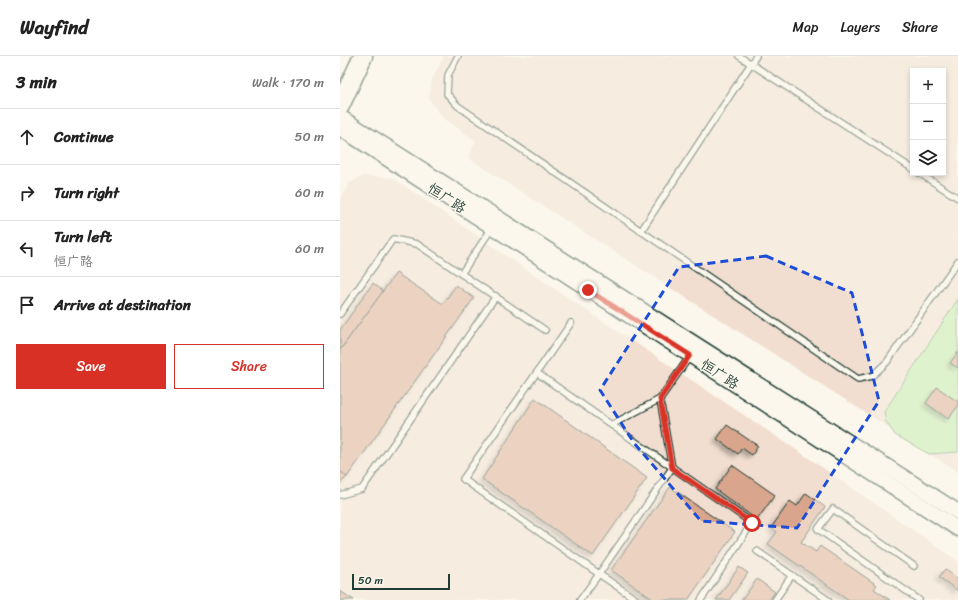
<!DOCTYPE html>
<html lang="en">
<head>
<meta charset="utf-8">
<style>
	body { margin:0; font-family:Sriracha,"LXGW WenKai TC",sans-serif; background:#f6f6f6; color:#222 }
	.controls { position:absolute; right:12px; top:12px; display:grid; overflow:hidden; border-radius:0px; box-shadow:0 2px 6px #0003 }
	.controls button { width:36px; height:36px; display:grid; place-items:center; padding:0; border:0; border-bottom:1px solid #e0e0e0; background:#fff; color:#222; font:20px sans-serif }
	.scale { position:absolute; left:12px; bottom:10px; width:98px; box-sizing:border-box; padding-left:4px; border:2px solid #1f3d34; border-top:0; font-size:11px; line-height:14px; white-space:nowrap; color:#1f3d34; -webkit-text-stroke:3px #fbf7ec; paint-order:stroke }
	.stop { position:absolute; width:12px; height:12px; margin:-9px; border:3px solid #d93025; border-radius:50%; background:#fff }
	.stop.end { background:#d93025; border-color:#fff; box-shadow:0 1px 4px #0008 }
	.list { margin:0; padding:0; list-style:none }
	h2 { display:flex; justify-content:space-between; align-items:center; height:52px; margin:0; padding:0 16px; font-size:17px }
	h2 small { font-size:13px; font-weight:400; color:#767676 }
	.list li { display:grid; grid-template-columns:26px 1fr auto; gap:12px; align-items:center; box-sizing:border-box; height:56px; padding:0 16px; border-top:1px solid #e0e0e0 }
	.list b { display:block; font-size:15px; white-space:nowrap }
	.list p { margin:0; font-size:13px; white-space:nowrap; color:#767676 }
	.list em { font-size:13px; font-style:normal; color:#767676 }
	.actions { display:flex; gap:8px; padding:12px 16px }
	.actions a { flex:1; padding:9px 0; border:1px solid #d93025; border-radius:0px; text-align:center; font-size:14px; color:#d93025 }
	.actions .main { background:#d93025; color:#fff }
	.icon { flex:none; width:22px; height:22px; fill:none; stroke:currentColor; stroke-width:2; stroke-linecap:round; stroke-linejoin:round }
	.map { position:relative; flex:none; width:618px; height:544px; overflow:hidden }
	header { display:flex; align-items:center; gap:24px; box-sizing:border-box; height:56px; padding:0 20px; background:#fff; border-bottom:1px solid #e0e0e0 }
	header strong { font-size:19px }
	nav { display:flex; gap:22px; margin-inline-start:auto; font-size:14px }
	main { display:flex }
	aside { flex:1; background:#fff }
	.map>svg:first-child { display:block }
	.built { fill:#f1ded0; fill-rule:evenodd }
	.green { fill:#bdeba8; stroke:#6e946e }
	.building { fill:#d9a58d; stroke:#1f3d34; filter:url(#shadow) }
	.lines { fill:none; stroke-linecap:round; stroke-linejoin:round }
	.service-casing { stroke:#1f3d34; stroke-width:8 }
	.tertiary-casing { stroke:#1f3d34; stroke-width:17 }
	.primary-casing { stroke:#1f3d34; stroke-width:21 }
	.service { stroke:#fbf7ec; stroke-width:5.5 }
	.tertiary { stroke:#fbf7ec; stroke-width:14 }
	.primary { stroke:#fbf7ec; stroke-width:18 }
	.route { stroke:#d93025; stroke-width:5 }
	.marked { fill:none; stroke:#1d4ed8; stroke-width:3; stroke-dasharray:8 5; stroke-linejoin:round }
	.labels { text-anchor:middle; stroke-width:3; stroke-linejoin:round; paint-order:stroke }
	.street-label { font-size:14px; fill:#1f3d34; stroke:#fbf7ec }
</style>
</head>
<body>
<header>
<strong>Wayfind</strong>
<nav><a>Map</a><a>Layers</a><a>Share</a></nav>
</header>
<main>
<aside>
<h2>3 min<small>Walk · 170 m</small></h2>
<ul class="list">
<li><svg class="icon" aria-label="ahead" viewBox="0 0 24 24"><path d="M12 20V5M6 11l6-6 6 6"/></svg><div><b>Continue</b></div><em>50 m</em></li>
<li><svg class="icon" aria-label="right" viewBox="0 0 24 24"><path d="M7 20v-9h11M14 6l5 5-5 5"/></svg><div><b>Turn right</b></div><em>60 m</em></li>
<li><svg class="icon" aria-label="left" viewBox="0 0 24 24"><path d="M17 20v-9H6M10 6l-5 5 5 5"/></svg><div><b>Turn left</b><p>恒广路</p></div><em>60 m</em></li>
<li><svg class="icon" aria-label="arrive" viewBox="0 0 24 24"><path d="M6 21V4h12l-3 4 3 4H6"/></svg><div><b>Arrive at destination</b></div></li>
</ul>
<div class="actions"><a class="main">Save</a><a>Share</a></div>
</aside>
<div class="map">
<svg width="618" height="544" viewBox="0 0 618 544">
	<defs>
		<filter id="shadow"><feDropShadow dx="-3.5" dy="3.5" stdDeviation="2" flood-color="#0004"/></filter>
	</defs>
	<rect width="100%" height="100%" fill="#fbf7ec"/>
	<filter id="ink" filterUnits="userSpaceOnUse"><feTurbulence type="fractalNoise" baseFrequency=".025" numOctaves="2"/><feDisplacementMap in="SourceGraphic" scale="8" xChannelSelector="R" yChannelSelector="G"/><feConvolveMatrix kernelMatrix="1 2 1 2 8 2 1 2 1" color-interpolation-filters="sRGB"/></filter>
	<g filter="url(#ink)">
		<g class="built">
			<path d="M104,0H618V416L128,102L136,85L102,61L89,43L92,23ZM573,15H603V117H573Z"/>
			<path d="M23,120L53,122L231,244L470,403L618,505V544H0V143L9,127Z"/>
		</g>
		<path class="green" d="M618,243V396L589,398L555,379L546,366L544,356Z"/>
		<g class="building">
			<path d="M56,217L103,248L116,229L134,242L7,421L0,415V294Z"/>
			<path d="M33,227L43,235L0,294V274Z"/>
			<path d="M618,296V312L610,307Z"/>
			<path d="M597,331L618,346V350L608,363L586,347Z"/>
			<path d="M195,342L307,422L253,500L142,423Z"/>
			<path d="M387,369L418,390L412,399L402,392L398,398L377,383Z"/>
			<path d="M392,409L435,439L417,464L375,433Z"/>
			<path d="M0,415L7,421L0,427Z"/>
			<path d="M330,431L395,476L348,544H314L271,514Z"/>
			<path d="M466,437L485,451L461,486L476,496L480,490L537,529L534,533L550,544H509L428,488L437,476L431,472L450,445L457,450Z"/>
			<path d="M399,511L408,517L389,544H376Z"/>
			<path d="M605,513L618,523V535L599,521Z"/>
			<path d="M417,523L435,536L429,544H402Z"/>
			<path d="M0,535L14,544H0Z"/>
		</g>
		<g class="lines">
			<defs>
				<g id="service">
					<path d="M118,0L108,19L107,38L118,50L518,323L532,320L547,306L618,205"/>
					<path d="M399,0L573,113"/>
					<path d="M579,117L618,142"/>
					<path d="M301,175L416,0"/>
					<path d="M121,218L152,172"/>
					<path d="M0,258L53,183L77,188L205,274"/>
					<path d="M231,267L123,423L259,518L240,544"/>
					<path d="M197,317L412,467L361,544"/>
					<path d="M271,369L320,343L350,300"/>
					<path d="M0,439L22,433L156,240"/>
					<path d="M417,495L488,544"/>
					<path d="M574,510L493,453L478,473L579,544"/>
					<path d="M297,544L259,518L332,412L320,343"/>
					<path d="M435,544L452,519"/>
				</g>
				<g id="tertiary">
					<path d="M0,61L618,456"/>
					<path d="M0,72L618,473"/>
				</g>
				<path id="primary" d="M0,50L23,0"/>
			</defs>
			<use href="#service" class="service-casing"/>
			<use href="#tertiary" class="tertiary-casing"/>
			<use href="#primary" class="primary-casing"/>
			<use href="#service" class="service"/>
			<use href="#tertiary" class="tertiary"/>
			<use href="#primary" class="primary"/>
		</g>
	</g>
	<g class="lines" filter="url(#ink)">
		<path class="route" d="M248,234L350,299L320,343L332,412L412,467"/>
	</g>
	<path d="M0 0H618V544H0ZM426,200L512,237L539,345L457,472L361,465L294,387L260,334L339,211Z" fill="#fbf7ec" fill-opacity=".55" fill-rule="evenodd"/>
	<path class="marked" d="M426,200L512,237L539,345L457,472L361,465L294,387L260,334L339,211Z"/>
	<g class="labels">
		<g class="street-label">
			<text transform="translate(107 142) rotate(33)" y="5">恒广路</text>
			<text transform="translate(380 318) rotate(33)" y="5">恒广路</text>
		</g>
	</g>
</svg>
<div class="controls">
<button>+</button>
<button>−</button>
<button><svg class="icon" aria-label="layers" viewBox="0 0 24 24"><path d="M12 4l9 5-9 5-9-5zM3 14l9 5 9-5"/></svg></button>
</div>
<div class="scale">50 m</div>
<div class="stop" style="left:412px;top:467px"></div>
<div class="stop end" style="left:248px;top:234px"></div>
</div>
</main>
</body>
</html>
